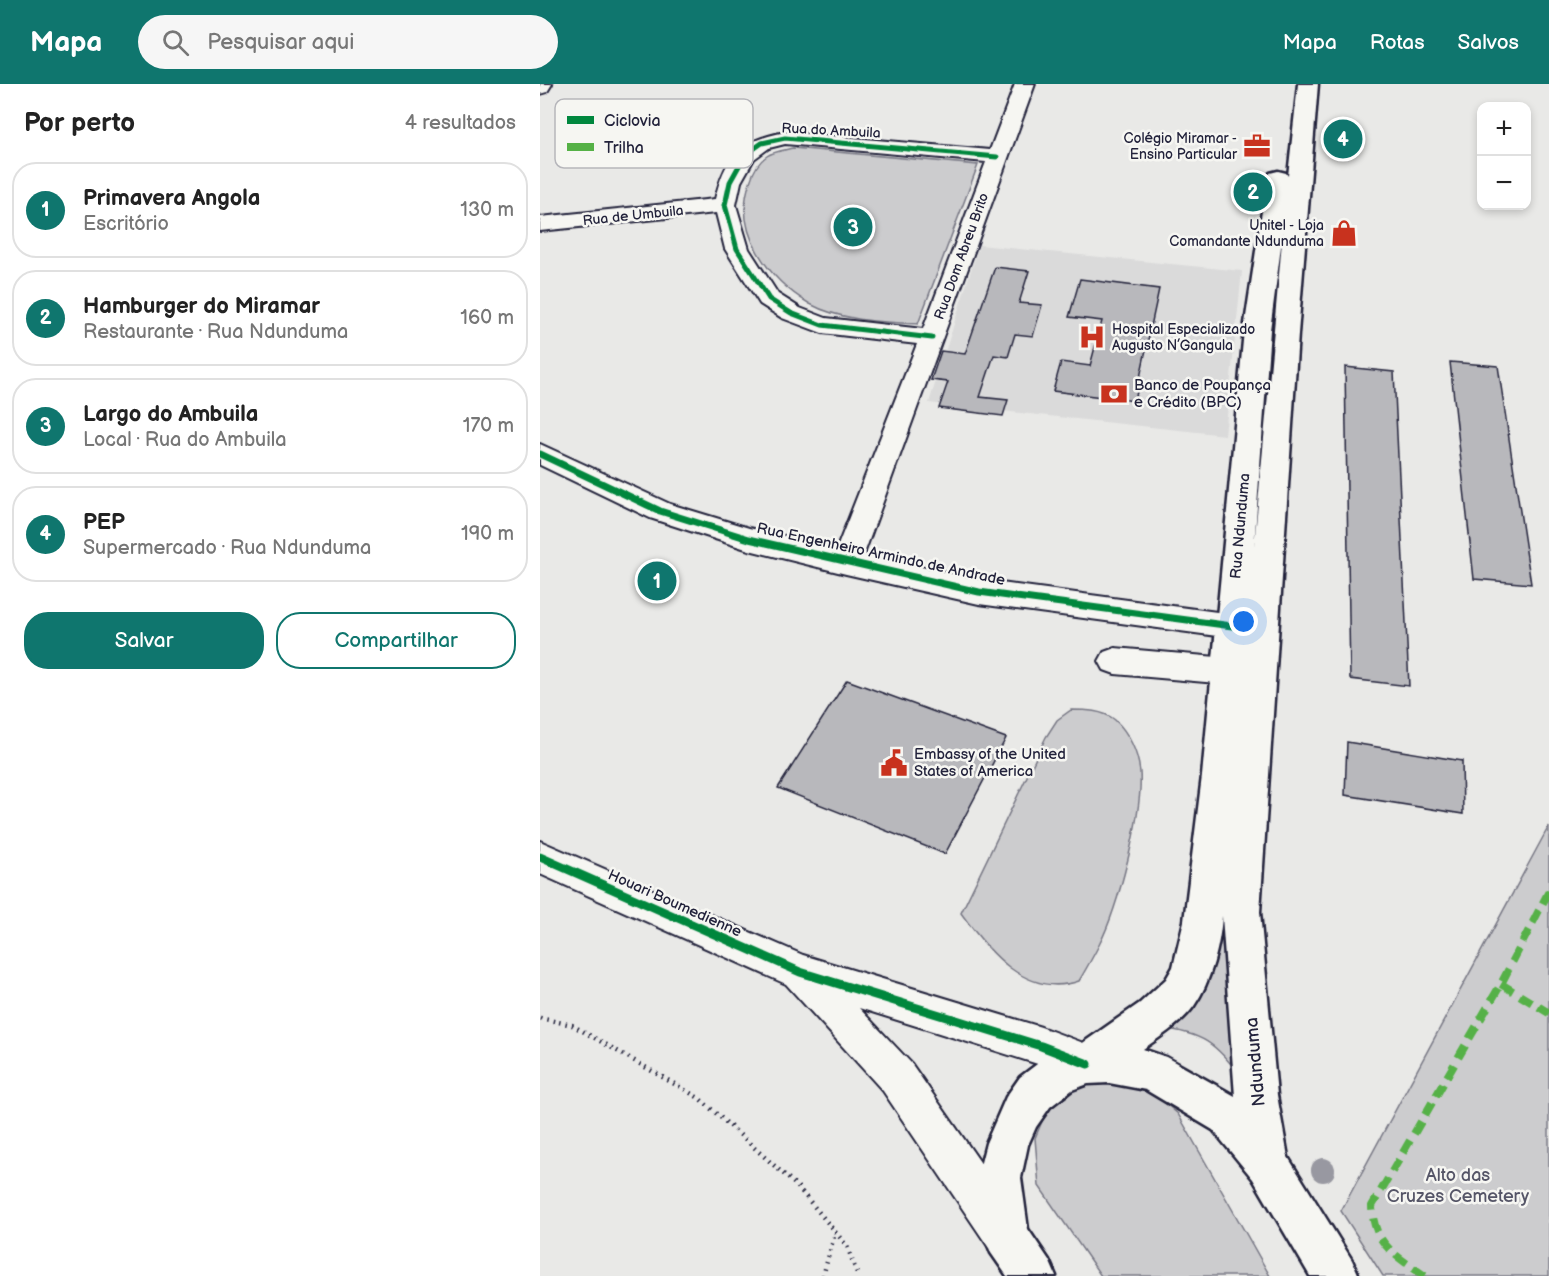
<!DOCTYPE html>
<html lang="pt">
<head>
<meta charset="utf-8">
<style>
	body { margin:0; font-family:"Balsamiq Sans",sans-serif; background:#f6f6f6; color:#222 }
	.controls { position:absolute; right:18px; top:18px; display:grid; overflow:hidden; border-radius:12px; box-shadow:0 3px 9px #0003 }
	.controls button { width:54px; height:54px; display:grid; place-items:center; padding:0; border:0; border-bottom:2px solid #e0e0e0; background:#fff; color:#222; font:30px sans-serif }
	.you { position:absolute; left:704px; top:538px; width:21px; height:21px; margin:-15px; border:4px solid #fff; border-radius:50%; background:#1a73e8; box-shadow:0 0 0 9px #1a73e833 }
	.badge { display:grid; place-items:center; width:39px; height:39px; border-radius:50%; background:#0f766e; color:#fff; font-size:20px; font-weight:700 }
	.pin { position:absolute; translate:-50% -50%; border:3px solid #fff; box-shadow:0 2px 6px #0006 }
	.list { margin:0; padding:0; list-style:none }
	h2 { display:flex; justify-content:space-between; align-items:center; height:78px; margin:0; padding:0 24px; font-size:26px }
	h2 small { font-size:20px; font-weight:400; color:#767676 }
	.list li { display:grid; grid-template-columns:39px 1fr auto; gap:18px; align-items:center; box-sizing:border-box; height:96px; margin:0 12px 12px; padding:0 12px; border:2px solid #e0e0e0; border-radius:24px }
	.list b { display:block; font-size:22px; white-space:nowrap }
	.list p { margin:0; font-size:20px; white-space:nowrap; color:#767676 }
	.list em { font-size:20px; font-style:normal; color:#767676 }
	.actions { display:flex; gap:12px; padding:18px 24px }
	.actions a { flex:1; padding:14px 0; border:2px solid #0f766e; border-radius:24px; text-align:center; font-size:21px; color:#0f766e }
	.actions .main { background:#0f766e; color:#fff }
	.icon { flex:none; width:33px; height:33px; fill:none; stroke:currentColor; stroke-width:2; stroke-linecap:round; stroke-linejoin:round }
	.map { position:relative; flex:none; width:1009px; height:1192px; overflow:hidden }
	header { display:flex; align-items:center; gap:36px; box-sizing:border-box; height:84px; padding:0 30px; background:#0f766e; color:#fff }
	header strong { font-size:28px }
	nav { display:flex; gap:33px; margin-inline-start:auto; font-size:21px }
	.search { width:420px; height:54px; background:#f6f6f6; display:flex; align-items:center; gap:15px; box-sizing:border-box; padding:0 21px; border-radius:33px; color:#767676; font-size:22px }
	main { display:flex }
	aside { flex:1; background:#fff }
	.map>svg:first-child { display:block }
	.built { fill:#dadada }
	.green { fill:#ccccce; stroke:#777784; stroke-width:1.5 }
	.building { fill:#b8b8bc; stroke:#22223b; stroke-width:1.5 }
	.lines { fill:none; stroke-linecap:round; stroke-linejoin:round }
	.minor-casing { stroke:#22223b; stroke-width:4 }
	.major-casing { stroke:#22223b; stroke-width:5 }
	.path { stroke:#22223b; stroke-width:4.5; stroke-dasharray:1.5 5; stroke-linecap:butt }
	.minor { fill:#f6f6f2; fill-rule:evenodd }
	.major { fill:#f6f6f2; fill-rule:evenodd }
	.quiet { stroke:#55b146; stroke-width:8; stroke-dasharray:14 8; stroke-linecap:butt }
	.cycleway-far2-casing { stroke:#f6f6f2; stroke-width:8 }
	.cycleway-far1-casing { stroke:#f6f6f2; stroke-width:10 }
	.cycleway-casing { stroke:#f6f6f2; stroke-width:13 }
	.cycleway-far2 { stroke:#00873e; stroke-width:5 }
	.cycleway-far1 { stroke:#00873e; stroke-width:7 }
	.cycleway { stroke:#00873e; stroke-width:9 }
	.tree { fill:#9898a1 }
	.labels { text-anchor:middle; stroke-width:5; stroke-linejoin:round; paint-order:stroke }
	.far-street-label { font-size:14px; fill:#22223b; stroke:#f6f6f2 }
	.far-poi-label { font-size:14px; fill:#22223b; stroke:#f6f6f2; text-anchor:end }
	.poi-label { font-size:15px; fill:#22223b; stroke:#f6f6f2; text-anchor:start }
	.street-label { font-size:15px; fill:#22223b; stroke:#f6f6f2 }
	.near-street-label { font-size:18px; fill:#22223b; stroke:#f6f6f2 }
	.near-park-label { font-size:18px; fill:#555567; stroke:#f6f6f2 }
	.key { fill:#f6f6f2; stroke:#b6b6bb; stroke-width:1.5 }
	.key-label { font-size:16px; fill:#22223b }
</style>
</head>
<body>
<header>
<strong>Mapa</strong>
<div class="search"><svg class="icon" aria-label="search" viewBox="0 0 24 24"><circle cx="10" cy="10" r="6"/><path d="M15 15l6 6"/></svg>Pesquisar aqui</div>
<nav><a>Mapa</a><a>Rotas</a><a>Salvos</a></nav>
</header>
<main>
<aside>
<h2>Por perto<small>4 resultados</small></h2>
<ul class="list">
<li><span class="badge">1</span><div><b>Primavera Angola</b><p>Escritório</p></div><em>130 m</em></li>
<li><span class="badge">2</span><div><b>Hamburger do Miramar</b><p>Restaurante · Rua Ndunduma</p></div><em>160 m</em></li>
<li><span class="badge">3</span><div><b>Largo do Ambuila</b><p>Local · Rua do Ambuila</p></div><em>170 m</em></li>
<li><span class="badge">4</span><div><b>PEP</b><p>Supermercado · Rua Ndunduma</p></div><em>190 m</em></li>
</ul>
<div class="actions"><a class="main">Salvar</a><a>Compartilhar</a></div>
</aside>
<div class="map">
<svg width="1009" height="1192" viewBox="0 0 1009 1192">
	<rect width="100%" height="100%" fill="#e9e9e7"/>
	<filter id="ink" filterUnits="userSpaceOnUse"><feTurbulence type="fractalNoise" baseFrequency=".0167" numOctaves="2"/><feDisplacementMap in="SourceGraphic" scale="12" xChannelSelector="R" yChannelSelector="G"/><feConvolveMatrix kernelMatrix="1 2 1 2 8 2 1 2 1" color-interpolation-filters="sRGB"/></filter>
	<g filter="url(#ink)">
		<path class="built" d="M439,161L702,187L685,351L389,319Z"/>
		<g class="green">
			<path d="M253,64L438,81L378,240C344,238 301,237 270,220C229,196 192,147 210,98C213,88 218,78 227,72C234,67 245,66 253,64Z"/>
			<path d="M531,626C545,626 563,626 575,636C589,649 598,669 600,688C603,729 578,824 559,861C553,873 546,885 539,897C486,915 448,867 421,829L506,653L517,636Z"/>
			<path d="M1009,742V1192H843L801,1127Z"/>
			<path d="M681,821L701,993C676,959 662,949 620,944Z"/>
			<path d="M551,997H582L611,1007L638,1030L730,1192H561L499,1102L495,1054L506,1028L525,1009Z"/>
		</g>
		<g class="building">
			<path d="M455,183L489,187L479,219L502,221L493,252L475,250L468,273L454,271L440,313L468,316L463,332L399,324L408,298L391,296L401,267L425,270Z"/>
			<path d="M540,195L619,205L595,317L513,307L521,278L550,282L562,237L529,233Z"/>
			<path d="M910,278L958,282L991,500L934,495Z"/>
			<path d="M805,283L854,288L869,602L810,595Z"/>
			<path d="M307,596L466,654L405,770L238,704Z"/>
			<path d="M807,658L922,677L923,730L805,711Z"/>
		</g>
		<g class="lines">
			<defs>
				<g id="minor">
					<path d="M0,0H12L7,8L0,10Z"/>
					<path d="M475,0H495L324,470L439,496L692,530L703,533L707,542L703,551L692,554L439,520L306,490L209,466L110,434L0,381V360L130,420L209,444L297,464L377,260L282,249L242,234L220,220L185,165L176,129L0,147V133L175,115C186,69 201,57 245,48L450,66ZM245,60L446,78L383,245L286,234L260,224L238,210L209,165L196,121L201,98L214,75L229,64Z"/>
					<path d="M575,564L688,574L699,578L704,587L699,596L688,600L575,590L564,586L559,577L564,568Z"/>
					<path d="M0,757L263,871L501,943L562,966L568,980L562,994L548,1000L501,981L319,924L371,979L479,1134L485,1149L479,1164L464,1170L449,1164L343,1007L246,900L0,790Z"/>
				</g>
				<path id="major" d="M758,0H778L758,250L720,828L737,1011L748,1073L812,1176L819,1192H770L713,1095L673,1046L606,1006L569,999L548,1000L532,1006L510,1023L496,1043L488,1061L481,1094L488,1145L509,1176L516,1192H467L451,1169L445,1153L437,1094L446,1059L466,1013L480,993L505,974L537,963L600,919L626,895L633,883L644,837L662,692L704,246L727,94L730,89L738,87L746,89L748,92ZM743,147L714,463L730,246ZM682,832L695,1012L626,973L603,965C620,953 642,939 654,922C671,898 680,861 682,832Z"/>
			</defs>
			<use href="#minor" class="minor-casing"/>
			<use href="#major" class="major-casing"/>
			<g class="path">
				<path d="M0,934L32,941L159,1014L257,1102L307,1162L318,1192"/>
				<path d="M283,1192L295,1149"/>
			</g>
			<use href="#minor" class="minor"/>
			<use href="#major" class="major"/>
			<g class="quiet">
				<path d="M961,900L1009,929"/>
				<path d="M885,1192C856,1172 833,1160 832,1122L961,900L1009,807"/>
			</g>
			<defs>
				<path id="cycleway-far2" d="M392,254L282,241L251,229L229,215L197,165L185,121L190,98L205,71L222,59L245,54L457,73"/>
				<path id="cycleway-far1" d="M0,370L120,427L209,455L439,508L692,542"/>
				<path id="cycleway" d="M0,773L260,888L501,962L548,980"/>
			</defs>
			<use href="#cycleway-far2" class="cycleway-far2-casing"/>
			<use href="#cycleway-far1" class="cycleway-far1-casing"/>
			<use href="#cycleway" class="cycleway-casing"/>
			<use href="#cycleway-far2" class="cycleway-far2"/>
			<use href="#cycleway-far1" class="cycleway-far1"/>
			<use href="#cycleway" class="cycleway"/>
		</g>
		<circle class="tree" cx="783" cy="1086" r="12"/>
	</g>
	<defs>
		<symbol id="office-bare" viewBox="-9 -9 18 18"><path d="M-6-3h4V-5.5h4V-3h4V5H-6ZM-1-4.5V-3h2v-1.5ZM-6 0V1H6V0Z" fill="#c8321e" stroke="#f6f6f2" stroke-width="2.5" paint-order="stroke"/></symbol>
		<symbol id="shop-bare" viewBox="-9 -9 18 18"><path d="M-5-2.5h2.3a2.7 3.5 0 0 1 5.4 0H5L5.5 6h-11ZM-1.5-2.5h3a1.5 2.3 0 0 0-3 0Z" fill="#c8321e" stroke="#f6f6f2" stroke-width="2.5" paint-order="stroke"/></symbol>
		<symbol id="hospital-bare" viewBox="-9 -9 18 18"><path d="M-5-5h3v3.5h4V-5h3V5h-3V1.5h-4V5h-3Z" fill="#c8321e" stroke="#f6f6f2" stroke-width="2.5" paint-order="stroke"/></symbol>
		<symbol id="bank-bare" viewBox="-9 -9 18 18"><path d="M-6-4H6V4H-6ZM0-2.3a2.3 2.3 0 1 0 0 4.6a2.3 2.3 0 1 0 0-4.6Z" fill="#c8321e" stroke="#f6f6f2" stroke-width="2.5" paint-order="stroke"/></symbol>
		<symbol id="civic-bare" viewBox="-9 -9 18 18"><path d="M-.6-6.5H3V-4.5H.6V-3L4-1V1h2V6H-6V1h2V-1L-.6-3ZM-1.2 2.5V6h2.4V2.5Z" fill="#c8321e" stroke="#f6f6f2" stroke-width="2.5" paint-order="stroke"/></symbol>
	</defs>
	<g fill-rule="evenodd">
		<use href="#office-bare" x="698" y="43" width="38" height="38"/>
		<use href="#shop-bare" x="785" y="130" width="38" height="38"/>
		<use href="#hospital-bare" x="533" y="234" width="38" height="38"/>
		<use href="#bank-bare" x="555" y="291" width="38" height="38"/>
		<use href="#civic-bare" x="335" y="660" width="38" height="38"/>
	</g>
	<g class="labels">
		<g class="far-street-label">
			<text transform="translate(291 46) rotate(3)" y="5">Rua do Ambuila</text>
			<text transform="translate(93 131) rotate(-6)" y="5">Rua de Umbuila</text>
			<text transform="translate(421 172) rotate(-70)" y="5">Rua Dom Abreu Brito</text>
		</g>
		<g class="far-poi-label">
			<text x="697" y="59">Colégio Miramar -<tspan x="697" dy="16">Ensino Particular</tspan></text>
			<text x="784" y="146">Unitel - Loja<tspan x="784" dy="16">Comandante Ndunduma</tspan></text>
			<text x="572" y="250" text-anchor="start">Hospital Especializado<tspan x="572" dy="16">Augusto N’Gangula</tspan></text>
		</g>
		<g class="poi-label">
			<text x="594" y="306">Banco de Poupança<tspan x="594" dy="17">e Crédito (BPC)</tspan></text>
			<text x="374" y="675">Embassy of the United<tspan x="374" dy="17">States of America</tspan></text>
		</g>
		<g class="street-label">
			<text transform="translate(700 442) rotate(-85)" y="5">Rua Ndunduma</text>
			<text transform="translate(341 470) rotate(12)" y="5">Rua Engenheiro Armindo de Andrade</text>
			<text transform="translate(135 819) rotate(24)" y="5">Houari Boumedienne</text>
		</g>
		<g class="near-street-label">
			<text transform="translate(715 978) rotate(-95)" y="6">Ndunduma</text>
		</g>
		<g class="near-park-label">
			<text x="918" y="1097">Alto das<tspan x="918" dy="21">Cruzes Cemetery</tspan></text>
		</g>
	</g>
	<rect x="15" y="15" width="198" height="69" rx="9" class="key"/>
	<rect x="27" y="32" width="27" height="8" fill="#00873e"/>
	<rect x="27" y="59" width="27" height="8" fill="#55b146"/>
	<g class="key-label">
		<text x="64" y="42">Ciclovia</text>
		<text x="64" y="69">Trilha</text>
	</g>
</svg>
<div class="controls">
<button>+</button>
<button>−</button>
</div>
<div class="you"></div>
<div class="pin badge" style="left:117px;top:497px">1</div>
<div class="pin badge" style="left:713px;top:108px">2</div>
<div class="pin badge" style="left:313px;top:143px">3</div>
<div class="pin badge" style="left:803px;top:55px">4</div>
</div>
</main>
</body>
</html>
